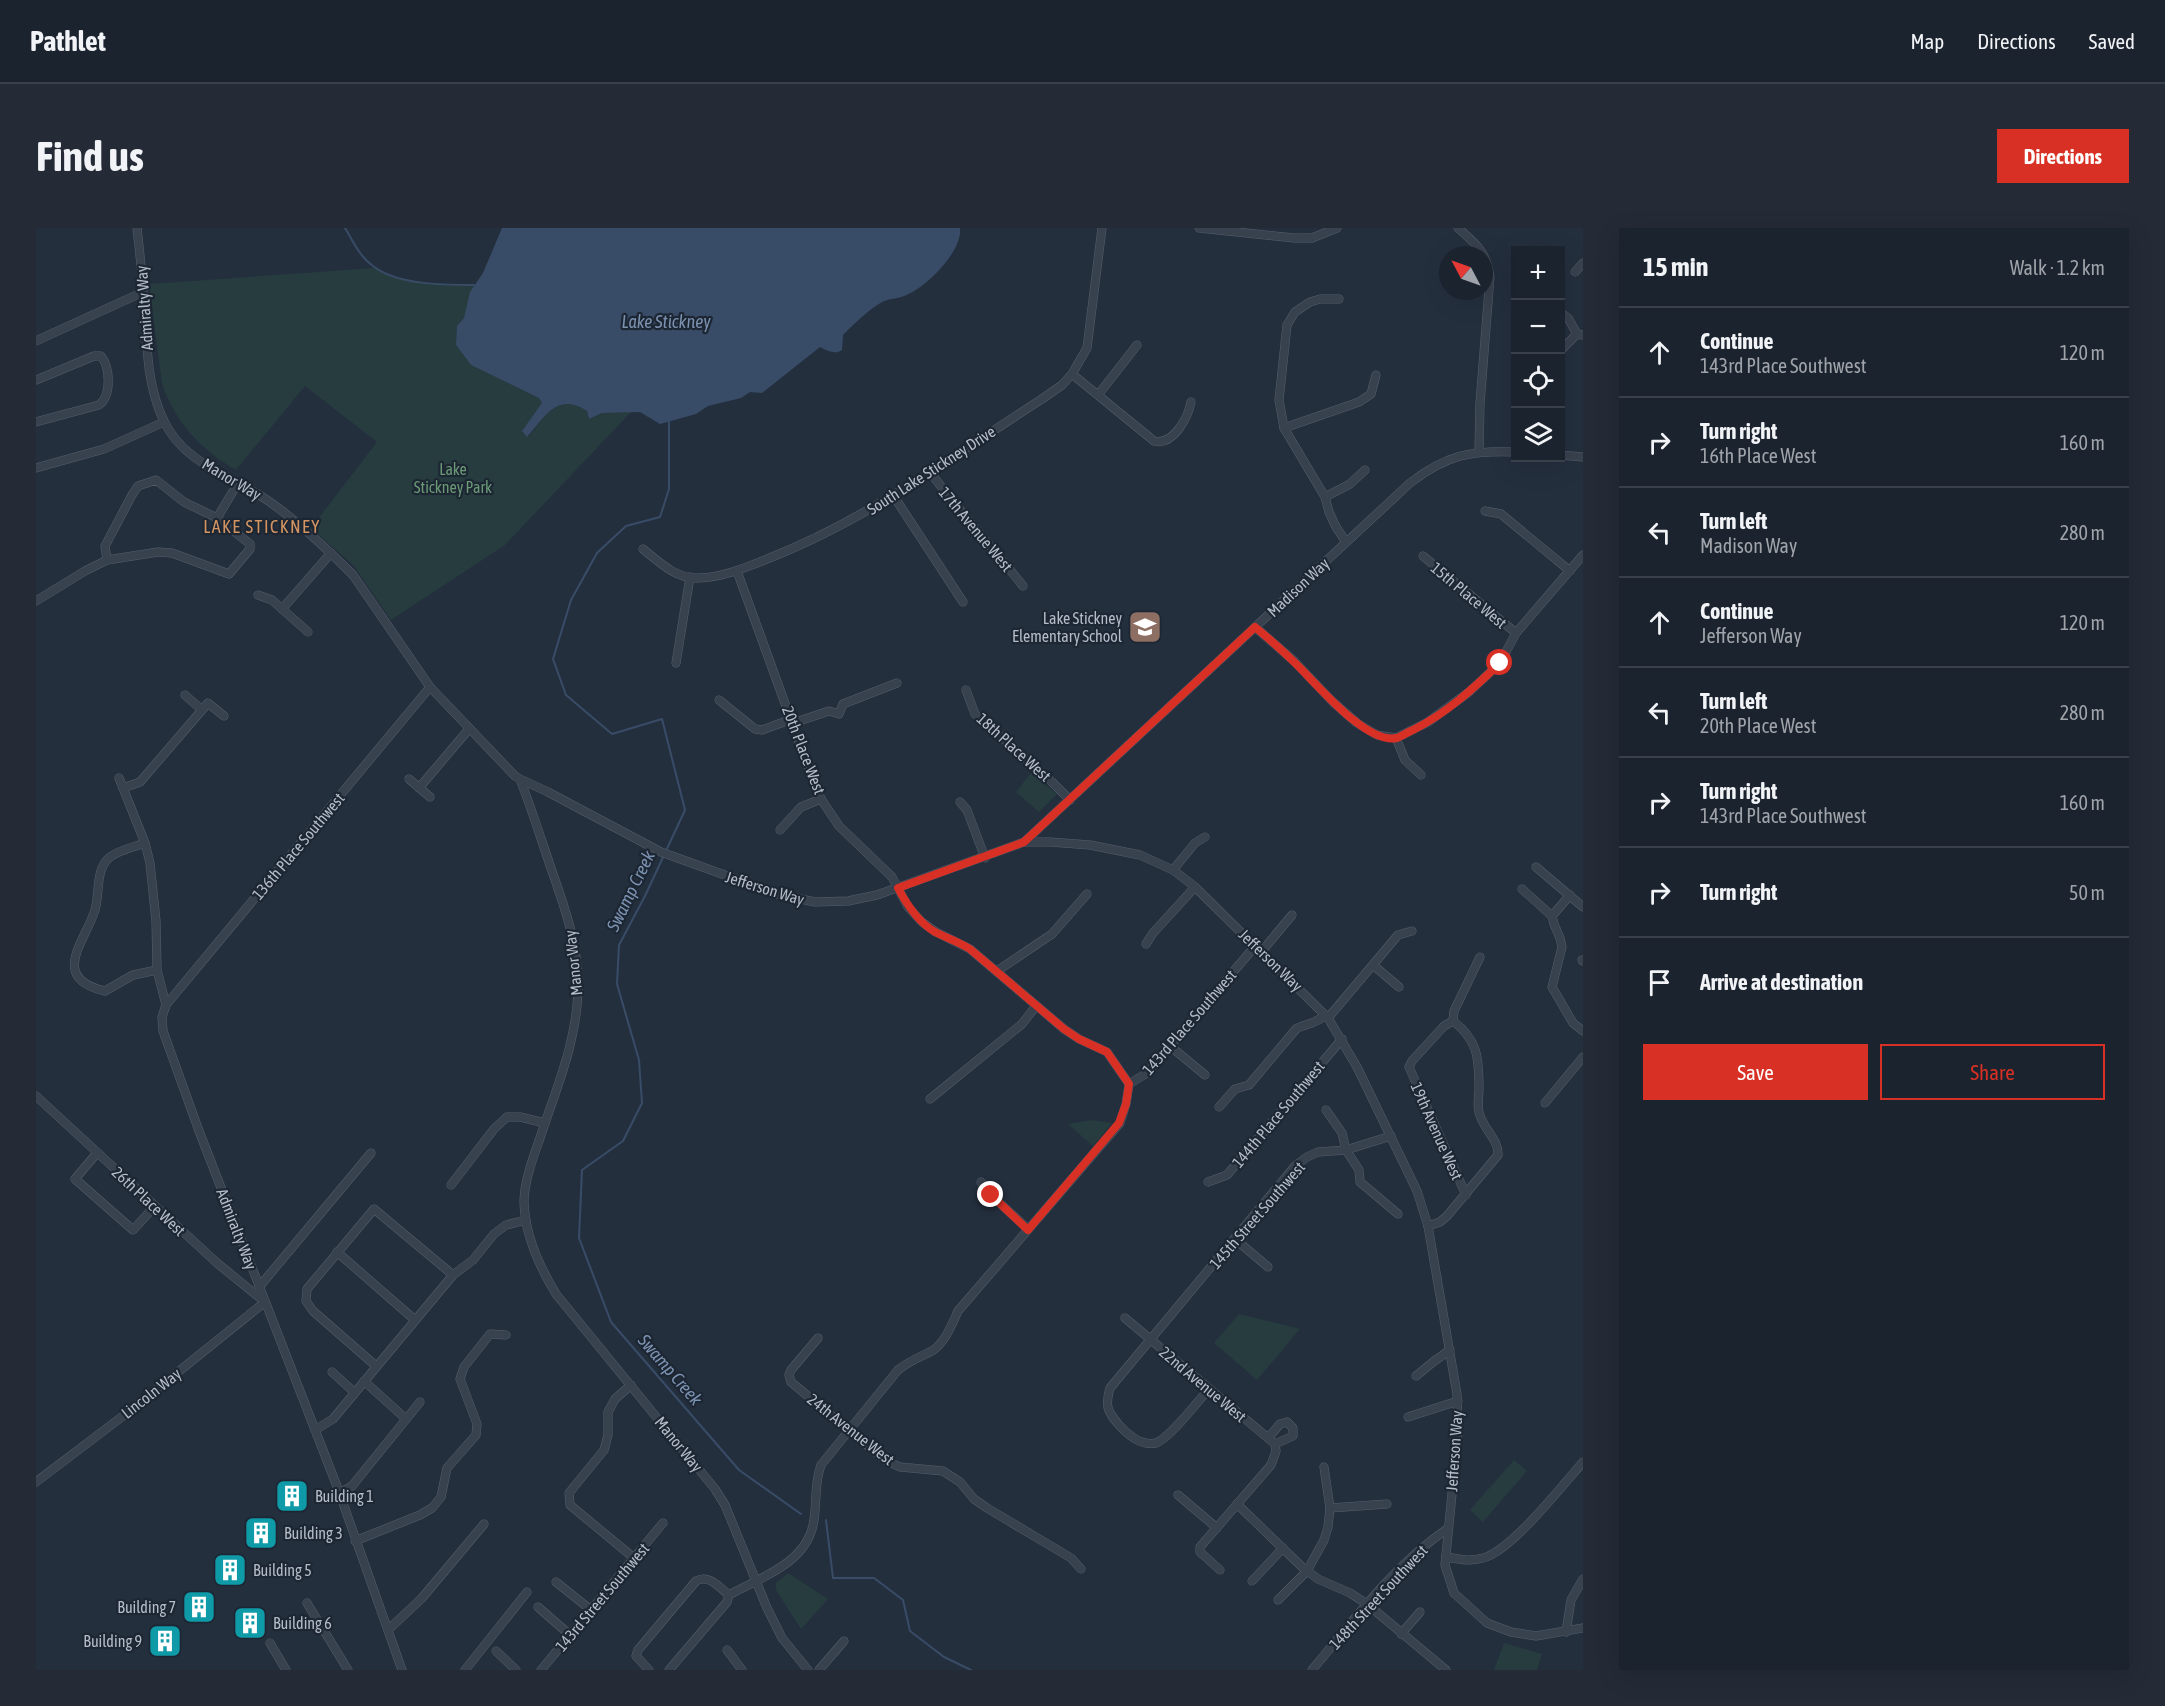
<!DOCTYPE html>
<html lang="en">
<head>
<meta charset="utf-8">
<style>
	body { margin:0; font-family:"Asap Condensed",sans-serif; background:#242b36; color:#f1f3f6 }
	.controls { position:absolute; right:18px; top:18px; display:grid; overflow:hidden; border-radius:0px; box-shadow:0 6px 24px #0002 }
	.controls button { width:54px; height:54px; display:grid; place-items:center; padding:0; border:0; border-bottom:2px solid #39404a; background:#1b232e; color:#f1f3f6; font:30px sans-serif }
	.compass { position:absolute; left:1403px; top:18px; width:54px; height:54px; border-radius:50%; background:#1b232e; box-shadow:0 6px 24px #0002; rotate:311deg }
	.stop { position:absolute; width:18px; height:18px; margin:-14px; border:4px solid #d93025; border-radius:50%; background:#fff }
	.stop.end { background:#d93025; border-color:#fff; box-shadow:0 2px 6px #0008 }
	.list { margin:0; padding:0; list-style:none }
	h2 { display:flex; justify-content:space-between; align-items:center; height:78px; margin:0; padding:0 24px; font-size:26px }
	h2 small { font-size:20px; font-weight:400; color:#a0a4aa }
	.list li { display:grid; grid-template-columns:39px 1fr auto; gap:18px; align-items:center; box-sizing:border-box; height:90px; padding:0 24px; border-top:2px solid #39404a }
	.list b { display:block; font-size:22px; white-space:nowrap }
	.list p { margin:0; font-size:20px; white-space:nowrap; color:#a0a4aa }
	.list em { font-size:20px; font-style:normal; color:#a0a4aa }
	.actions { display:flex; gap:12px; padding:18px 24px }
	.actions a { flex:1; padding:14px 0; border:2px solid #d93025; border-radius:0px; text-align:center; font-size:21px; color:#d93025 }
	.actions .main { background:#d93025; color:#fff }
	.icon { flex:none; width:33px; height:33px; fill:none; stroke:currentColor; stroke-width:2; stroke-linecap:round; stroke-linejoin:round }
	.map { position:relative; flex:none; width:1547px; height:1442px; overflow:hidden; border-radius:0px }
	header { display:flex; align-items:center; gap:36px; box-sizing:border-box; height:84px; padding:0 30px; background:#1b232e; border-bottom:2px solid #39404a }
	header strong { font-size:28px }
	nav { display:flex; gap:33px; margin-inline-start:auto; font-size:21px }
	.intro { display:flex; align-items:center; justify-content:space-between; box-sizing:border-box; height:144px; padding:0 36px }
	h1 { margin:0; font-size:42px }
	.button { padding:15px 27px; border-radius:0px; background:#d93025; color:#fff; font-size:21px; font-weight:700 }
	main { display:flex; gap:36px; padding:0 36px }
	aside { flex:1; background:#1b232e; border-radius:0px; box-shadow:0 6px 24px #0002 }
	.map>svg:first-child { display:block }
	.green { fill:#263c3f }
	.water { fill:#394c67 }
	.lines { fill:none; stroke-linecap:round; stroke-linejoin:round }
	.stream { stroke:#394c67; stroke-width:2 }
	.minor-casing { stroke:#565f6c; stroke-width:9 }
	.minor { stroke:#38414e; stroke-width:8 }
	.route { stroke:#d93025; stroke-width:8 }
	.labels { text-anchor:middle; stroke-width:4.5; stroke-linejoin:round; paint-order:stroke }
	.street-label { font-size:16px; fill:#b4bcc9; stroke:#1d2633 }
	.park-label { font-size:16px; fill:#6b9a76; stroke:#1d2633 }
	.poi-label { font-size:16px; fill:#b4bcc9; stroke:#1d2633; text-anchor:start }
	.water-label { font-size:18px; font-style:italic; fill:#7c92b1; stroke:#1d2633 }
	.neighbourhood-label { font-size:18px; letter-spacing:1.5px; fill:#d59563; stroke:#1d2633 }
</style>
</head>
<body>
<header>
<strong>Pathlet</strong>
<nav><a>Map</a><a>Directions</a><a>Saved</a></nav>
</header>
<div class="intro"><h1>Find us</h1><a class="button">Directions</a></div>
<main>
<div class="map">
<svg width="1547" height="1442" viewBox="0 0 1547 1442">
	<rect width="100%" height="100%" fill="#242f3e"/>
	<g class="green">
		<path d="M338,40L361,50L410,57H438L428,90L421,98L420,117L435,137L503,170L507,175L486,203L492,209C510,187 521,164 551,183L553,191L566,185L595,184L469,317L355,392L318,338L275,300L341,214L269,158L200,242C165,222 139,194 126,156L113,56Z"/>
		<path d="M995,545L1021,566L1003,584L980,564Z"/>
		<path d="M1055,892L1076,895L1057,918L1032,896Z"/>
		<path d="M1203,1086L1264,1101L1221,1152L1178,1115Z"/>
		<path d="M1478,1232L1491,1243L1447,1294L1434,1282Z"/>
		<path d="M752,1345L792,1371L765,1401L740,1362V1355Z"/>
		<path d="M1468,1415L1506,1426L1501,1442H1458Z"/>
	</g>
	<path class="water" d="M466,0H924C927,23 889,61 868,68C860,71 854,70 846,74C831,83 819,95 807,107L806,122C799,127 792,123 784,119L726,165L714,164L705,170L672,178L660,186L624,196L604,184L566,185L553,191L551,183C521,164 510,188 491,209L486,203L506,175L503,170L435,137L420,117L421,98L428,90L434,64L447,45Z"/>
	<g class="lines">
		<g class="stream">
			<path d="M309,0C317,13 324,29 337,38C361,57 408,57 438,57"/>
			<path d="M633,194V261L624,289L590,298L561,325L535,372L517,431L530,467L576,506L626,491L649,582L609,668L583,717L581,756L603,832L606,875L587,913L546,942L543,1010L575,1094L703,1242L765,1286"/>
			<path d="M790,1292L797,1350H838L867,1372L874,1403L908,1429L935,1442"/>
		</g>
		<defs>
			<g id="minor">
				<path d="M101,0C104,27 107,54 109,82C111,119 111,159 128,193C147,235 196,248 231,272C262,293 291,321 317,347L394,459L479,548L484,551C496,582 506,614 517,646C530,683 543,721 542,761C541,814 520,861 504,910C497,930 489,951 488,972C488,1005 503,1038 520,1066L679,1261L689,1277L731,1380L746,1410L772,1442"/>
				<path d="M1163,0L1258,10H1276L1301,0"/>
				<path d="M1422,0C1441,17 1450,23 1454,49L1444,175L1443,223"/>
				<path d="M1539,44L1547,35"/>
				<path d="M1303,71H1284L1274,74L1259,84L1251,97L1243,172L1248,200L1289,269L1293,284L1300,299L1310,314"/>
				<path d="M1524,84L1532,90L1541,106"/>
				<path d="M0,113L107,64"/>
				<path d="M1524,123L1541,106L1547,107"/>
				<path d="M1036,146L1118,213C1137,218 1152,190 1155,174"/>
				<path d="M0,152L58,128H65C74,139 76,167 63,177L0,194"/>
				<path d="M1062,167L1101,117"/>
				<path d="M1248,200L1323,174L1335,166L1340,147"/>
				<path d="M1524,227L1547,229"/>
				<path d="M0,240L68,221L128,194"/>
				<path d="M894,244C923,283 956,319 987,358"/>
				<path d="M857,267L927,374"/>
				<path d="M1289,269L1314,256L1329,242"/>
				<path d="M1449,283L1465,286L1534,343"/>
				<path d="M181,290L202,255"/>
				<path d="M607,321C623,334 640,351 662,350C686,350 714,338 736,329C834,290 918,227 1006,171L1026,157L1036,146L1051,120L1066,0"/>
				<path d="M1387,328L1480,405"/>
				<path d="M701,343L767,525L785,571L803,598L856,649L872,679L886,694L900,704L934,721L1028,801L1043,811L1071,824L1093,856"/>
				<path d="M222,367L236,372L272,404"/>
				<path d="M0,373L49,343L71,332L122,324L136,325L193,346L214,321V316L181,290L148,274L120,252L102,258L96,267L69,318L71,332"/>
				<path d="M246,381L295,325"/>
				<path d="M1219,399L1258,433L1297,474L1321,495L1341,507L1360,510"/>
				<path d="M640,435L654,349"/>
				<path d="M930,462L939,486L1016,554L1034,572"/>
				<path d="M149,467L166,482"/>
				<path d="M683,472L719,501L726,502L756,491"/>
				<path d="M757,495L793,483L803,486L807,476L861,455"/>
				<path d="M1360,510L1392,494L1433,464L1464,435L1480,405L1547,327"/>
				<path d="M1360,510L1369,532L1385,547"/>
				<path d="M83,550L109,615L114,635L120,693L121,742L130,777L126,789L127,803L163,903L302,1261L366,1442"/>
				<path d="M373,551L394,569"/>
				<path d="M484,551L512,564L625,624L741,666L779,674L812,673L841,667L988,614H1014L1054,617L1104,627L1137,642L1158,658L1292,790L1321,839L1381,963L1392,998L1421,1166L1422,1205L1409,1337L1418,1365L1451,1395L1475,1404L1500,1408L1547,1400"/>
				<path d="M87,560L104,554L172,475L188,488"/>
				<path d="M383,560L433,501"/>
				<path d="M924,574L931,582L949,630"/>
				<path d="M744,602L765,579L785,571"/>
				<path d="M988,614L1374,255C1410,227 1435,222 1480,224"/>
				<path d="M109,615C98,619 83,622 74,629C59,641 64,665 59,682C49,714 13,750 69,763L97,747L121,742"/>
				<path d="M1500,639L1547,679"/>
				<path d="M1137,642L1159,615L1169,609"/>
				<path d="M1486,661L1516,688L1518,696L1524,710L1526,719L1516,759L1537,795L1547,803"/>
				<path d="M1516,688L1534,667"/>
				<path d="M1110,716L1117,705L1159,659"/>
				<path d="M1226,723L1256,687"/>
				<path d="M1546,732L1547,733"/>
				<path d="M1337,737L1363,759"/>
				<path d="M961,743L1016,706L1051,666"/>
				<path d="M130,777L394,459"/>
				<path d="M1292,790L1362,707L1376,703"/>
				<path d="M1134,818L1169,847"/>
				<path d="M0,868L181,1035L229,1074L91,1185L0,1254"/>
				<path d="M894,871L986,796L1000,778"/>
				<path d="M1509,875L1547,829"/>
				<path d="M1183,879L1199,861L1213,857L1260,801C1272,794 1277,798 1289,787"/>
				<path d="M1290,882L1306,905L1310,922L1323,942L1324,954L1362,986"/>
				<path d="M61,925L39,951L97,1002L119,978"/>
				<path d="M945,954L955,967L992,1001"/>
				<path d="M1172,954L1191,947L1306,811"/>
				<path d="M415,957L458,901L471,889H484L509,895"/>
				<path d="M1430,967L1373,839L1376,833L1408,798L1417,793L1418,783L1444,729"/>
				<path d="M1392,998L1404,994L1411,988L1462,927C1463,911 1446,900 1443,884C1441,877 1443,868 1443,861C1443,830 1442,812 1417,793"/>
				<path d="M1199,1011L1232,1039"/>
				<path d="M301,1024L379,1092"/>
				<path d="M223,1059L335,925"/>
				<path d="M1089,1090L1239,1216L1240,1223L1235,1237L1164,1319V1324L1184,1342"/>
				<path d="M782,1110L755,1142L753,1147L755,1154L849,1232L864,1239L907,1243L924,1254L938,1271L951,1280L1035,1330L1045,1341"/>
				<path d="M340,1138L277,1083L270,1073L271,1061L338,981L417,1047"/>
				<path d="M296,1144L318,1164"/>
				<path d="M1380,1148L1397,1134L1414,1122"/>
				<path d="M328,1153L370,1191"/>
				<path d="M595,1157L579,1171L572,1184V1207L568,1222L533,1265L534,1277L598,1330"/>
				<path d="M1173,1161C1162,1173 1134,1210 1120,1215C1106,1218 1092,1207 1083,1197C1071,1183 1069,1178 1074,1160L1259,938L1271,929L1282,924L1310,922L1355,908"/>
				<path d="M1372,1189L1422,1173"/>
				<path d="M279,1202L297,1191L417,1047L437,1032L458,1006L470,997L490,992"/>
				<path d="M1232,1210L1244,1196L1251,1194L1257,1200V1208L1239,1216"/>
				<path d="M304,1265L316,1258L384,1174"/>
				<path d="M1142,1267L1181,1300"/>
				<path d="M1201,1276L1266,1339L1282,1351L1314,1365L1331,1376L1410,1442"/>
				<path d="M1294,1280L1351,1276"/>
				<path d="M319,1313L384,1287L396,1280L405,1269L411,1240L440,1207L441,1196L424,1151L428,1139L454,1106L470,1107"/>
				<path d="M1410,1329C1422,1331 1434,1334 1447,1330C1475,1323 1526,1258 1547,1234"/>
				<path d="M1216,1353L1247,1320"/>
				<path d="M520,1354L555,1382"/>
				<path d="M1242,1372L1271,1343L1288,1312L1292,1299L1294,1280L1288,1239"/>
				<path d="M271,1375L312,1442"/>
				<path d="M502,1379L534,1407"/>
				<path d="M352,1402L386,1370L448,1296"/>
				<path d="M1530,1404L1535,1372L1547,1351"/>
				<path d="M1365,1406L1384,1384"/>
				<path d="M234,1415L250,1442"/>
				<path d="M691,1422L706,1442"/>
				<path d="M460,1423L480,1442"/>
				<path d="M429,1442L491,1364"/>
				<path d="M505,1442L627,1295"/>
				<path d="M613,1442L600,1428L602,1422L660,1353C673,1346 683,1359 693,1367"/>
				<path d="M633,1442L691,1374L693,1367C723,1350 769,1336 777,1297C782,1275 777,1259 785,1237L862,1142C873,1133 884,1129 896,1123C909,1115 916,1096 922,1083L1084,895L1090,876L1093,856L1111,845L1220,717"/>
				<path d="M783,1442L808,1413"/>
				<path d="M1276,1442C1317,1393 1358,1337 1411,1301"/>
			</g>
		</defs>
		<use href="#minor" class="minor-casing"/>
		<use href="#minor" class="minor"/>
	</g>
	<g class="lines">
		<path class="route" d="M955,967L992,1002L1083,895L1090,876L1093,856L1071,824L1043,811L1028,801L934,721C923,714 911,710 899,704C882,694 871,677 862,660L988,614L1219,399C1232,410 1245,421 1257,433C1278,452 1329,517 1361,510C1366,508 1372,504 1377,502C1411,485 1438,460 1464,435"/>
	</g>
	<defs>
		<symbol id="school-square" viewBox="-11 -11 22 22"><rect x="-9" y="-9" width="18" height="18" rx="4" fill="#8d6e63" stroke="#1d2633"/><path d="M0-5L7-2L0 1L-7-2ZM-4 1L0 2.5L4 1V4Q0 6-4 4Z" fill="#fff"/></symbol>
		<symbol id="building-square" viewBox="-11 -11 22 22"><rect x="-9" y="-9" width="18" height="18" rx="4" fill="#0f9aa8" stroke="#1d2633"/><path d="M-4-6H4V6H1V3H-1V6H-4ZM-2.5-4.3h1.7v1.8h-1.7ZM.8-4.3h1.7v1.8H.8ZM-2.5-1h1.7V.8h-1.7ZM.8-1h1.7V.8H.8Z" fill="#fff"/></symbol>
	</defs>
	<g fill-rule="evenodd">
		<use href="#school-square" x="1090" y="380" width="38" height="38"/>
		<use href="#building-square" x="237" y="1249" width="38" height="38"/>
		<use href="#building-square" x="206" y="1286" width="38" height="38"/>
		<use href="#building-square" x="175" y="1323" width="38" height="38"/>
		<use href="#building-square" x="144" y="1360" width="38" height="38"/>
		<use href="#building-square" x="195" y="1376" width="38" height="38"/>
		<use href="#building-square" x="110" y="1394" width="38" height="38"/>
	</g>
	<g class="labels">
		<g class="street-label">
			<text transform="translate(108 80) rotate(-94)" y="6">Admiralty Way</text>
			<text transform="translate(895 242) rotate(-33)" y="6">South Lake Stickney Drive</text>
			<text transform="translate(196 251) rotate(31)" y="6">Manor Way</text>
			<text transform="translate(940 301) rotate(50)" y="6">17th Avenue West</text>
			<text transform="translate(1262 359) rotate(-43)" y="6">Madison Way</text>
			<text transform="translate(1433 367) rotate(40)" y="6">15th Place West</text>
			<text transform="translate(978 519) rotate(42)" y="6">18th Place West</text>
			<text transform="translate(768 522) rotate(69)" y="6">20th Place West</text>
			<text transform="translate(262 618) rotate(-50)" y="6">136th Place Southwest</text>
			<text transform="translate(729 660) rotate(17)" y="6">Jefferson Way</text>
			<text transform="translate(1235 732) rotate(44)" y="6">Jefferson Way</text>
			<text transform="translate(537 735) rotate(-96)" y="6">Manor Way</text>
			<text transform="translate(1153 794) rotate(-49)" y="6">143rd Place Southwest</text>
			<text transform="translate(1242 886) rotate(-50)" y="6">144th Place Southwest</text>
			<text transform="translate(1401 903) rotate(66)" y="6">19th Avenue West</text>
			<text transform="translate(113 973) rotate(43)" y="6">26th Place West</text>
			<text transform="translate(1221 987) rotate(-49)" y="6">145th Street Southwest</text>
			<text transform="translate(201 1001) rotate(69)" y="6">Admiralty Way</text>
			<text transform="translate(1167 1156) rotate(40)" y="6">22nd Avenue West</text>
			<text transform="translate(115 1165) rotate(-38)" y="6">Lincoln Way</text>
			<text transform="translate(815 1201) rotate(38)" y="6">24th Avenue West</text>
			<text transform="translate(643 1216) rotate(51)" y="6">Manor Way</text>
			<text transform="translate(1418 1223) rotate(-86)" y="6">Jefferson Way</text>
			<text transform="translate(566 1369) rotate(-50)" y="6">143rd Street Southwest</text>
			<text transform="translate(1342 1369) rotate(-47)" y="6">148th Street Southwest</text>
		</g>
		<g class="park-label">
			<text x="417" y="247">Lake<tspan x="417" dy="18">Stickney Park</tspan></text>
		</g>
		<g class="poi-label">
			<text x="1086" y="396" text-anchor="end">Lake Stickney<tspan x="1086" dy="18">Elementary School</tspan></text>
			<text x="279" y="1274">Building 1</text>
			<text x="248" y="1311">Building 3</text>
			<text x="217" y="1348">Building 5</text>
			<text x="140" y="1385" text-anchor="end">Building 7</text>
			<text x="237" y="1401">Building 6</text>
			<text x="106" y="1419" text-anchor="end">Building 9</text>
		</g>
		<g class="water-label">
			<text x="630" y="100">Lake Stickney</text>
			<text transform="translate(595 663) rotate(-64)" y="6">Swamp Creek</text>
			<text transform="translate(634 1142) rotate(49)" y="6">Swamp Creek</text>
		</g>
		<g class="neighbourhood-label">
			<text x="226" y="305">LAKE STICKNEY</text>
		</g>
	</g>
</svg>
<div class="controls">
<button>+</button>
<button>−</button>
<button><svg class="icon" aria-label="locate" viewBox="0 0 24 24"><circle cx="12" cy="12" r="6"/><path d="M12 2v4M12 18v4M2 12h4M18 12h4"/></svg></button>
<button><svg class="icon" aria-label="layers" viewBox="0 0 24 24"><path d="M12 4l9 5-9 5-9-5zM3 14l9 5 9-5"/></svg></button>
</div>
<svg class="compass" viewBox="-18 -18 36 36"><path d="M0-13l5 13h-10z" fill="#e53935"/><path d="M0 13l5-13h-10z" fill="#a0a4aa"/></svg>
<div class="stop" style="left:1464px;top:435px"></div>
<div class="stop end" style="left:955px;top:967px"></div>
</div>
<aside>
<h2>15 min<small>Walk · 1.2 km</small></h2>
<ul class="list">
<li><svg class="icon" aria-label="ahead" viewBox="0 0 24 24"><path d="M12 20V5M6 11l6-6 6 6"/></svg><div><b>Continue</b><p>143rd Place Southwest</p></div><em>120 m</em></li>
<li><svg class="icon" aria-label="right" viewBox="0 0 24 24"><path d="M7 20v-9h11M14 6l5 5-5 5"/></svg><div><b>Turn right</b><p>16th Place West</p></div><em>160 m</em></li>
<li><svg class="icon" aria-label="left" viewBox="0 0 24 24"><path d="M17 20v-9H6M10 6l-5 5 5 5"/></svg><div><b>Turn left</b><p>Madison Way</p></div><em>280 m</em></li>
<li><svg class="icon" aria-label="ahead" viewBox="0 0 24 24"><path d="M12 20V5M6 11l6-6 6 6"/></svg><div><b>Continue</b><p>Jefferson Way</p></div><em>120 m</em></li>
<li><svg class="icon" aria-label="left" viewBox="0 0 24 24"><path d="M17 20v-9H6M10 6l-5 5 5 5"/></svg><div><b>Turn left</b><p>20th Place West</p></div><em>280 m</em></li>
<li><svg class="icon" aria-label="right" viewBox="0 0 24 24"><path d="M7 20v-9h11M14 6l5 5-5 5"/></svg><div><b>Turn right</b><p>143rd Place Southwest</p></div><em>160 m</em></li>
<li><svg class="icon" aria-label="right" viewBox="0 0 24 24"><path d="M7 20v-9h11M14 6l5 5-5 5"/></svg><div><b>Turn right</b></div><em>50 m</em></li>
<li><svg class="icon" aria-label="arrive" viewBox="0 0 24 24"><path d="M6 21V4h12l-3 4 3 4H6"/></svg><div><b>Arrive at destination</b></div></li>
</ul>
<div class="actions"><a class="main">Save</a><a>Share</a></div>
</aside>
</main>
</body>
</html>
